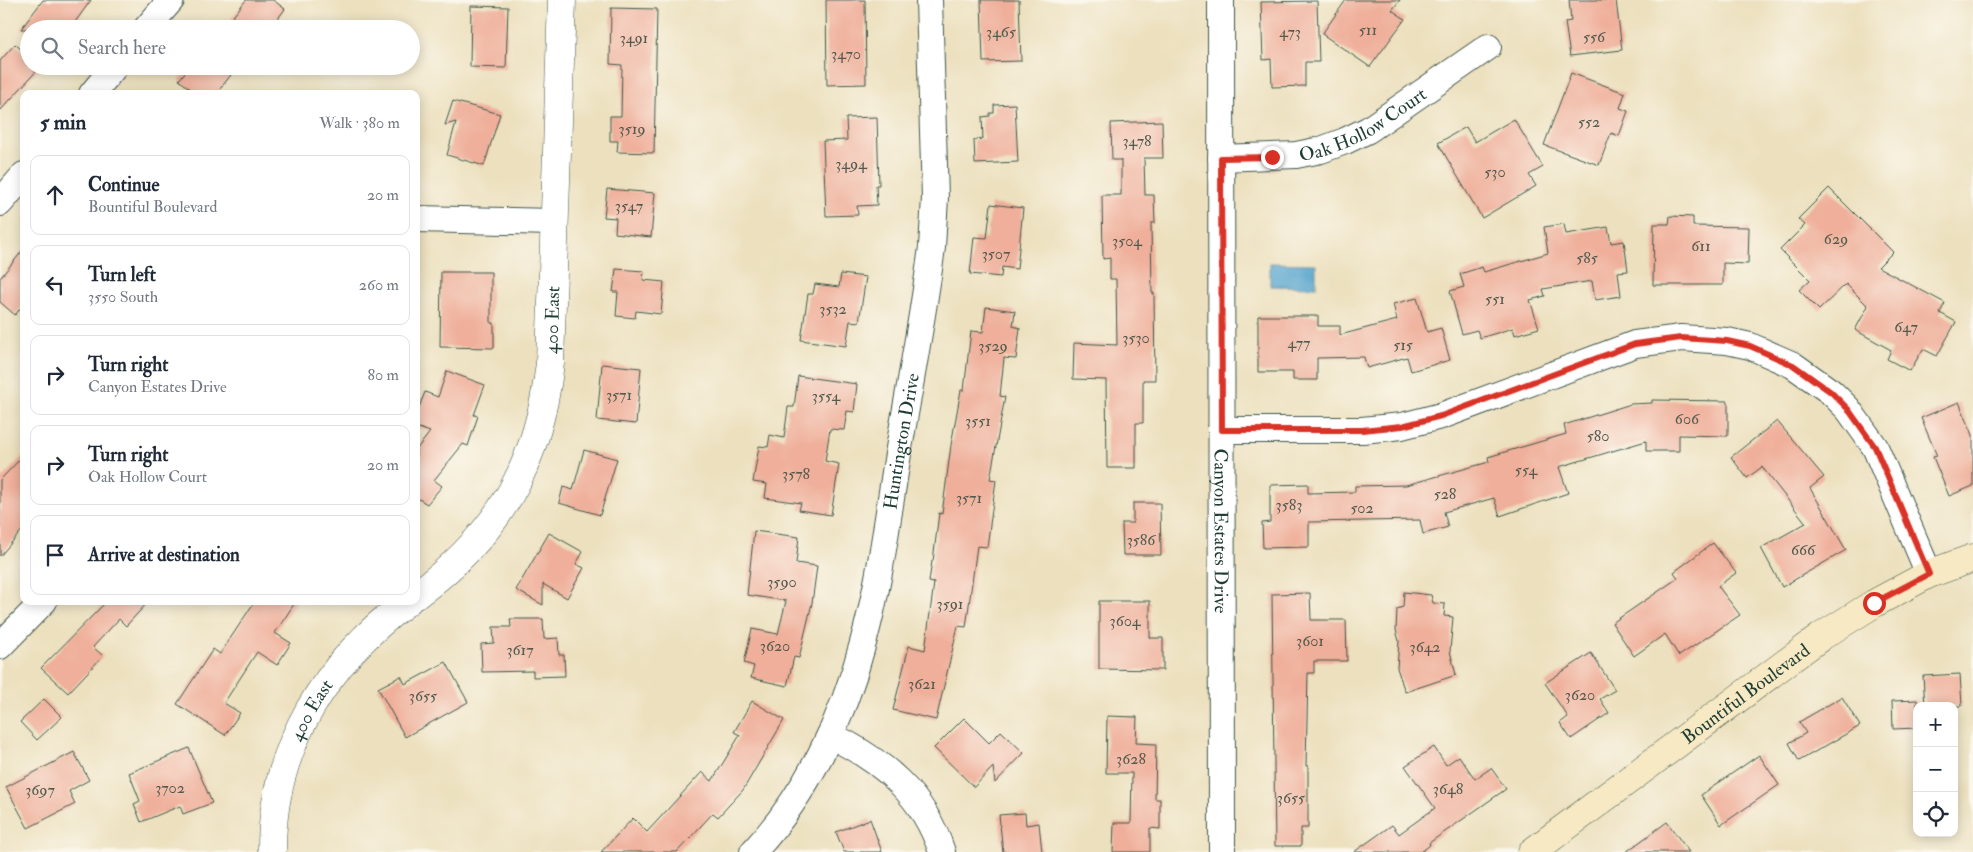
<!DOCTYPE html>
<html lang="en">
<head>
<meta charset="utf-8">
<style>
	body { margin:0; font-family:"IM FELL Double Pica",serif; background:#f2f2f3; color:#1f2937 }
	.controls { position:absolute; right:15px; bottom:15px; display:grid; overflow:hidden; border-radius:10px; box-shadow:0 2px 12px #0003 }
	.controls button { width:45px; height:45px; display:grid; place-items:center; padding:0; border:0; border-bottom:1px solid #e0e1e3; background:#fff; color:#1f2937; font:25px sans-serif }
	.stop { position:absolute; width:15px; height:15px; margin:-11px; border:4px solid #d93025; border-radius:50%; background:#fff }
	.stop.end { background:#d93025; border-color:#fff; box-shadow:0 1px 5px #0008 }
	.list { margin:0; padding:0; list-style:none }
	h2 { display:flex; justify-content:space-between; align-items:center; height:65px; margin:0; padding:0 20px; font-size:21px }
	h2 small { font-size:16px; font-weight:400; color:#747a83 }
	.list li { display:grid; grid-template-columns:32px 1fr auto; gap:15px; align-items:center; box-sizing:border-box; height:80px; margin:0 10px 10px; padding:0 10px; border:1px solid #e0e1e3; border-radius:10px }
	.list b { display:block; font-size:19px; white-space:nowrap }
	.list p { margin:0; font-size:16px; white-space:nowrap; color:#747a83 }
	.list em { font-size:16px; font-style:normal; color:#747a83 }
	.icon { flex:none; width:28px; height:28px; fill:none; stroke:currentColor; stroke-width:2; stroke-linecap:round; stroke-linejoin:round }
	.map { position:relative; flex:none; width:1973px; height:852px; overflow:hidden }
	.search { position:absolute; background:#fff; box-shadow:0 2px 12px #0003; left:20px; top:20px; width:400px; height:55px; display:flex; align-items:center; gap:12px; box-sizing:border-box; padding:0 18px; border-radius:28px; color:#747a83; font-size:19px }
	.panel { position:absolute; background:#fff; box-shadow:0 2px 12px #0003; left:20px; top:90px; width:400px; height:515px; border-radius:10px }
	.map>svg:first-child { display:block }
	.water { fill:#53a3cd; stroke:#397080 }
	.building { fill:#efaf9a }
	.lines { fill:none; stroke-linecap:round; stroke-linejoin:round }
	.minor-casing { stroke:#3e5549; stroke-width:28 }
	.tertiary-casing { stroke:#3e5549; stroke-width:29 }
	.secondary-casing { stroke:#3e5549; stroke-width:29 }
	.minor { stroke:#fff; stroke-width:26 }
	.tertiary { stroke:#fff; stroke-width:28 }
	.secondary { stroke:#f6e9c3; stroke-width:28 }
	.route { stroke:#d93025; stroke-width:6 }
	.labels { text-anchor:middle; stroke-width:4; stroke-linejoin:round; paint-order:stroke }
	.number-label { font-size:16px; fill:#535a4e }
	.street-label { font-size:19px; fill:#1f3d34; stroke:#fbf7ec }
</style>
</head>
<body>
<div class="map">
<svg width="1973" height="852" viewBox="0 0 1973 852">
	<rect width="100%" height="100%" fill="#fbf7ec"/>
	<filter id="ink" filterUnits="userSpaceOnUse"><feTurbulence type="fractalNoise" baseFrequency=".02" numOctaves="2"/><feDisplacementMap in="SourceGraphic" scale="10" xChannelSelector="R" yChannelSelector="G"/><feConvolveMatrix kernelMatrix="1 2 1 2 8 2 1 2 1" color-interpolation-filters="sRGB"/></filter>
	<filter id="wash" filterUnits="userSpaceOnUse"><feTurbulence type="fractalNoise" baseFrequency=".0096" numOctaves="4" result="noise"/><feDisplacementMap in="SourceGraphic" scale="20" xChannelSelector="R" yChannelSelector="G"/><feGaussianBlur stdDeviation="1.12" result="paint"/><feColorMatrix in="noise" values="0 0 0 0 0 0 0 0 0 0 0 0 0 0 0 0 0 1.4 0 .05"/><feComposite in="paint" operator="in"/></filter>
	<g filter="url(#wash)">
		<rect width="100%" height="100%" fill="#ece0be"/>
		<path class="water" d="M1270,263L1316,264V287L1270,286Z"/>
		<g id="blocks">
			<g class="building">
				<path d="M43,0H91L70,29H21Z"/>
				<path d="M246,0H273L285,9L270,29H223Z"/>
				<path d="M826,0H865L866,84L827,85Z"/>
				<path d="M981,0H1019L1021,61L983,62Z"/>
				<path d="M1346,0H1400L1392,10L1405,19L1370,67L1322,34Z"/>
				<path d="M1569,0H1616L1622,50L1570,56L1565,22L1571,21Z"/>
				<path d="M1317,1L1319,62H1305V86L1272,87L1271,59L1263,60L1261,2Z"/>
				<path d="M471,6L508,7L506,68L470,67Z"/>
				<path d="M611,8L657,9L654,153L617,152L618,141H610V116H621L622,65L610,64Z"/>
				<path d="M15,44L29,56V66H41L0,111V61Z"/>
				<path d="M190,66H238L216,94H197L179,80Z"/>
				<path d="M1571,73L1625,93L1620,108L1628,111L1619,136L1611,133L1599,165L1544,145Z"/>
				<path d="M453,101L500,114L484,166L447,155L456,122L445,125Z"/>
				<path d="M1015,104L1018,162L975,164L974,140L983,139L982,117L990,116V113H994V105Z"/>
				<path d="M877,117L879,185H876L877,205L857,206L858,215L826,216L823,141L847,140L846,118Z"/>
				<path d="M1514,119L1543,167L1529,175L1536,186L1482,218L1438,143L1466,127L1475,142Z"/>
				<path d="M1162,121L1163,158H1144L1145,195H1154L1155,223H1151L1152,293H1154L1155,380H1143V423H1136V468H1107L1106,380L1073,379L1074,343L1117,345L1116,279H1110V258L1103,259L1102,195H1121V160H1112L1111,123Z"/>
				<path d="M1829,188L1893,252L1878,267L1945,303L1940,313L1956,322L1937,356L1923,349L1910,371L1887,359L1891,350L1855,330L1868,306L1846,284L1819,310L1799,290L1810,280L1780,250L1805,225L1798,219Z"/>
				<path d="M607,189L655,193L651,237L615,233L616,218L604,217Z"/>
				<path d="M991,204L1023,208L1017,269L1002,267L1001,277L970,274L974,237L987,238Z"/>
				<path d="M1670,216L1693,217V226L1749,227L1748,264L1723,263V285H1653L1654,224H1669Z"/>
				<path d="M1564,224L1566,234L1608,227L1611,243L1624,241L1628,271L1618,272L1621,296L1595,300L1592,281L1543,289L1545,296L1530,300L1539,328L1515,335L1513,328L1480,338L1477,330L1462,334L1450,291L1464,287L1460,274L1482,267L1484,272L1548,253L1544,227Z"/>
				<path d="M24,249V304L15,315L0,302V278Z"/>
				<path d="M616,269L644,271L643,280L664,282L661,314L636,311L635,318L616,316L618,292H613Z"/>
				<path d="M441,272H491V323H494V348L440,347Z"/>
				<path d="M841,274L866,277L859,322L850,321L846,346L801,340L808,294H813L815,284L839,287Z"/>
				<path d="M1417,298L1427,332L1441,328L1450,360L1411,371L1407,357L1367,368L1364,357L1317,358V380H1293V372H1258V316H1318V326H1340V335L1397,320L1393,304Z"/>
				<path d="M986,307L1015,311L1013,326L1020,328L1016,359L1004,358L1000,396L1005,397L990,479L996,480L987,547L977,546L966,627L958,626L936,720L893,710L909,646L925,650L934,583L929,582L932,561H933L939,513L942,514L951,445L961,390H964L971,331L983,332Z"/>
				<path d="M602,364L641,368L636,424L597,420Z"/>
				<path d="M447,371L485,385L474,415L478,416L468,446L463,444L434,480L442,486L427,504L419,499L416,502V450L430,432L416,427V415L425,392L438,397Z"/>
				<path d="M798,376L857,384L854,412L847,411L844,430L830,429L825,461L839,464L831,515L799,510L801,503L765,498L767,484L753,482L759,446L768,447L770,435L784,438L788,407H794Z"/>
				<path d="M1652,400L1728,401V436L1679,435V451H1646V441L1559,467L1568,493L1500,516L1494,498L1444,512L1448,527L1423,534L1420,520L1309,522V547L1263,548L1262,523L1270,522V485L1308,484V493L1355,492V486L1406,485L1489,462L1488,457L1566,434L1564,425L1631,404L1652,403Z"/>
				<path d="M1959,402L1973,435V486L1949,496L1933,457L1937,456L1921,418Z"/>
				<path d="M1777,421L1824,477L1810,488L1846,550L1782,587L1761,548L1806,523L1762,467L1747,478L1731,457Z"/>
				<path d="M584,450L617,459L600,515L559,503L563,487L573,490Z"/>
				<path d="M24,455V528L0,556V480Z"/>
				<path d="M1133,503H1160L1161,555H1123L1122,523H1133Z"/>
				<path d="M754,531L799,537L796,563L817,566L812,603L799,658L794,657L787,686L751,678L754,666L744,663L752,629L778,634L786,601L747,595Z"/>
				<path d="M549,533L583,552L576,564L584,568L567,598L543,584V605L516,590Z"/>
				<path d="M1713,543L1736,573L1718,586L1740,615L1679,656L1665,634L1634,656L1612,623L1678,578L1674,572Z"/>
				<path d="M1404,592L1431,595L1433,603L1445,604L1444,616L1453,617L1450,651L1456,675L1405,692L1397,668L1399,641L1396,630L1397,609L1403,607Z"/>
				<path d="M1310,593L1311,620H1346L1347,661H1314V673H1308L1306,766H1308V828H1301V846H1275L1272,594Z"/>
				<path d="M100,601H149L126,626L119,619L93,647L103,656L68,693L41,668L104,604Z"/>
				<path d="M255,601H296L275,633L291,643L277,665L257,652L224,703L240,713L225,735L177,704L213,649L220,654Z"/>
				<path d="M1099,601H1150V638H1163V670L1099,669Z"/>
				<path d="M510,619H543L544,639L558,638L559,655H564L565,676L533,677V671L482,672L481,644L494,643L493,627H511Z"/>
				<path d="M1591,653L1615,690L1600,699L1609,713L1571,739L1560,723L1568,717L1545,683Z"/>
				<path d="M446,662L468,702L405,737L378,688L401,676L405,684Z"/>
				<path d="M1960,674L1962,706H1925L1923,676Z"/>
				<path d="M1842,697L1860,726L1799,761L1789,743L1806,733L1799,722Z"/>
				<path d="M44,699L62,717L37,740L20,722Z"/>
				<path d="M1917,700V728L1893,729L1892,701Z"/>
				<path d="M752,701L784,720L743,790L718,817L713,813L677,852H601L633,818L647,832L702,772L712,781L740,735L734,732Z"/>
				<path d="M1107,716L1137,717L1136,743L1156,744L1155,799H1160V829L1150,828V852H1113L1114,823H1131L1132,773H1106Z"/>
				<path d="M964,718L989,743L1001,731L1024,753L995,783L993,767L974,787L934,748Z"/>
				<path d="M1434,747L1446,765L1459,756L1475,779L1491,768L1506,789L1429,843L1430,845L1421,852H1354L1392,825L1399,834L1435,808L1405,766Z"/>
				<path d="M189,748L212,803L183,814L180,806L141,822L134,804L140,801L129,773Z"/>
				<path d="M74,752L89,780L69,791L75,804L28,828L6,787Z"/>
				<path d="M1759,755L1779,785L1721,825L1701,795Z"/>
				<path d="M1025,813L1026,825L1039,823L1042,852H1003L999,815Z"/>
				<path d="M870,819L882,852H844L836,832Z"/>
				<path d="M1667,822L1689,852H1626Z"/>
			</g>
		</g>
	</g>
	<g filter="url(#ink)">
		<use href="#blocks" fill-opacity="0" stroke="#3e5549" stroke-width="1"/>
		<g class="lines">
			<defs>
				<g id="minor">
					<path id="s1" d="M1221,0L1222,852"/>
					<path d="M146,29L171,0"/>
					<path d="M92,94L115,66"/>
					<path id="s2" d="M1221,158L1296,155L1321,150L1345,141L1368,130L1488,47"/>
					<path d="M0,203L24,175"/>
					<path d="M416,219L554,222"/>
					<path d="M1221,430H1362L1402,426L1441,416L1635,344L1681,338L1727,341L1750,346L1793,365L1831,392L1848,409L1875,447L1929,574"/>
					<path d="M0,646L44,601"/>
					<path d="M830,735C884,762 923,794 942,852"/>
					<path id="s3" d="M753,852C807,794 843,719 863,643C880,583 887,521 897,460C909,389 923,318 932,247L935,198L929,0"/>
				</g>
				<g id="tertiary">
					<path id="s4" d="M416,595C500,533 538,466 550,363L562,0"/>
					<path id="s5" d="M272,852C271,748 327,661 408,601"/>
				</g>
				<g id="secondary">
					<path id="s6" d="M1532,852L1822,636L1875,603L1929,574L1973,558"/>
				</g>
			</defs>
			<use href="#minor" class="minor-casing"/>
			<use href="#tertiary" class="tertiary-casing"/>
			<use href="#secondary" class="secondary-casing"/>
			<use href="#minor" class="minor"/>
			<use href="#tertiary" class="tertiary"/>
			<use href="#secondary" class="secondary"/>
		</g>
	</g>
	<g class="lines" filter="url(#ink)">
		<path class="route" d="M1272,157L1221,158L1222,430H1362L1402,426L1441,416L1635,344L1681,338L1727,341L1750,346L1793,365L1831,392L1848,409L1875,447L1929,574L1874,603"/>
	</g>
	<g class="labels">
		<g class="number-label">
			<text x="1368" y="35">511</text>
			<text x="1001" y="37">3465</text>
			<text x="1290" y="37">473</text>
			<text x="1594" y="42">556</text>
			<text x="634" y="43">3491</text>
			<text x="846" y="59">3470</text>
			<text x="1589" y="127">552</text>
			<text x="632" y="134">3519</text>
			<text x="1137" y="146">3478</text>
			<text x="851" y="169">3494</text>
			<text x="1495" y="177">530</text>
			<text x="629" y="211">3547</text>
			<text x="1836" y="244">629</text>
			<text x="1127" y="246">3504</text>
			<text x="1701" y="251">611</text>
			<text x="996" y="259">3507</text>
			<text x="1587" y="263">585</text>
			<text x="1495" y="304">551</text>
			<text x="833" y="314">3532</text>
			<text x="1906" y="332">647</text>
			<text x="1136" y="343">3530</text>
			<text x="1299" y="348">477</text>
			<text x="1403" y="350">515</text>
			<text x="993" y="351">3529</text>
			<text x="619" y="400">3571</text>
			<text x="826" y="401">3554</text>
			<text x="1687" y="424">606</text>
			<text x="978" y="426">3551</text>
			<text x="1598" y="441">580</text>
			<text x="1526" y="475">554</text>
			<text x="796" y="479">3578</text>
			<text x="1445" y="499">528</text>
			<text x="969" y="503">3571</text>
			<text x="1289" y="510">3583</text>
			<text x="1362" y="513">502</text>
			<text x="1141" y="545">3586</text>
			<text x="1803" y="555">666</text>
			<text x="782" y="587">3590</text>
			<text x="950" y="609">3591</text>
			<text x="1125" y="626">3604</text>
			<text x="1310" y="646">3601</text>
			<text x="775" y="651">3620</text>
			<text x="1425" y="652">3642</text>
			<text x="520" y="655">3617</text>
			<text x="922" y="689">3621</text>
			<text x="1580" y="700">3620</text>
			<text x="423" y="701">3655</text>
			<text x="1131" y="764">3628</text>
			<text x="170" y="793">3702</text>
			<text x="1448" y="794">3648</text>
			<text x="40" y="795">3697</text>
			<text x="1291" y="803">3655</text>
		</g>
		<g class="street-label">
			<text dy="7" stroke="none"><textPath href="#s2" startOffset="149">Oak Hollow Court</textPath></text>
			<text dy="7" stroke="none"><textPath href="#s4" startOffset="320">400 East</textPath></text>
			<text dy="7" stroke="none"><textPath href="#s3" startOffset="444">Huntington Drive</textPath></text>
			<text dy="7" stroke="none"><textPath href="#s1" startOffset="531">Canyon Estates Drive</textPath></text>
			<text dy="7" stroke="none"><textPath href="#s6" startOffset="266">Bountiful Boulevard</textPath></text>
			<text dy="7" stroke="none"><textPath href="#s5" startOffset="149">400 East</textPath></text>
		</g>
	</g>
</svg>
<div class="controls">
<button>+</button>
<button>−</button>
<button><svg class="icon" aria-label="locate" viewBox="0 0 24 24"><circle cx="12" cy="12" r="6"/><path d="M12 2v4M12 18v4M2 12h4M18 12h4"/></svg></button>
</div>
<div class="stop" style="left:1874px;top:603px"></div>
<div class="stop end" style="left:1272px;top:157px"></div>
<div class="search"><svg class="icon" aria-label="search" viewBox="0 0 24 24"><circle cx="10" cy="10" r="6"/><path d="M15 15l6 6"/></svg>Search here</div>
<section class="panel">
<h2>5 min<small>Walk · 380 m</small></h2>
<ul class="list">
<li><svg class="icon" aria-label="ahead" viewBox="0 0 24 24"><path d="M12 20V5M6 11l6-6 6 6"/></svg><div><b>Continue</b><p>Bountiful Boulevard</p></div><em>20 m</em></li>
<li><svg class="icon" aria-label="left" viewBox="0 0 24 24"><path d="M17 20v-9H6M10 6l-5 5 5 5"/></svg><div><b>Turn left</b><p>3550 South</p></div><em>260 m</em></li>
<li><svg class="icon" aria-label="right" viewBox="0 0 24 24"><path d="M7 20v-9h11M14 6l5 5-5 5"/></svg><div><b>Turn right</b><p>Canyon Estates Drive</p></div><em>80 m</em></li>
<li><svg class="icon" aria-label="right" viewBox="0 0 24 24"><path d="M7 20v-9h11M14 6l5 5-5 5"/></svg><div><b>Turn right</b><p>Oak Hollow Court</p></div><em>20 m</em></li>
<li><svg class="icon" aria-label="arrive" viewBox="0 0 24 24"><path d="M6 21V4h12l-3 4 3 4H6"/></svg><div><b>Arrive at destination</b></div></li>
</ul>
</section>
</div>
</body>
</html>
